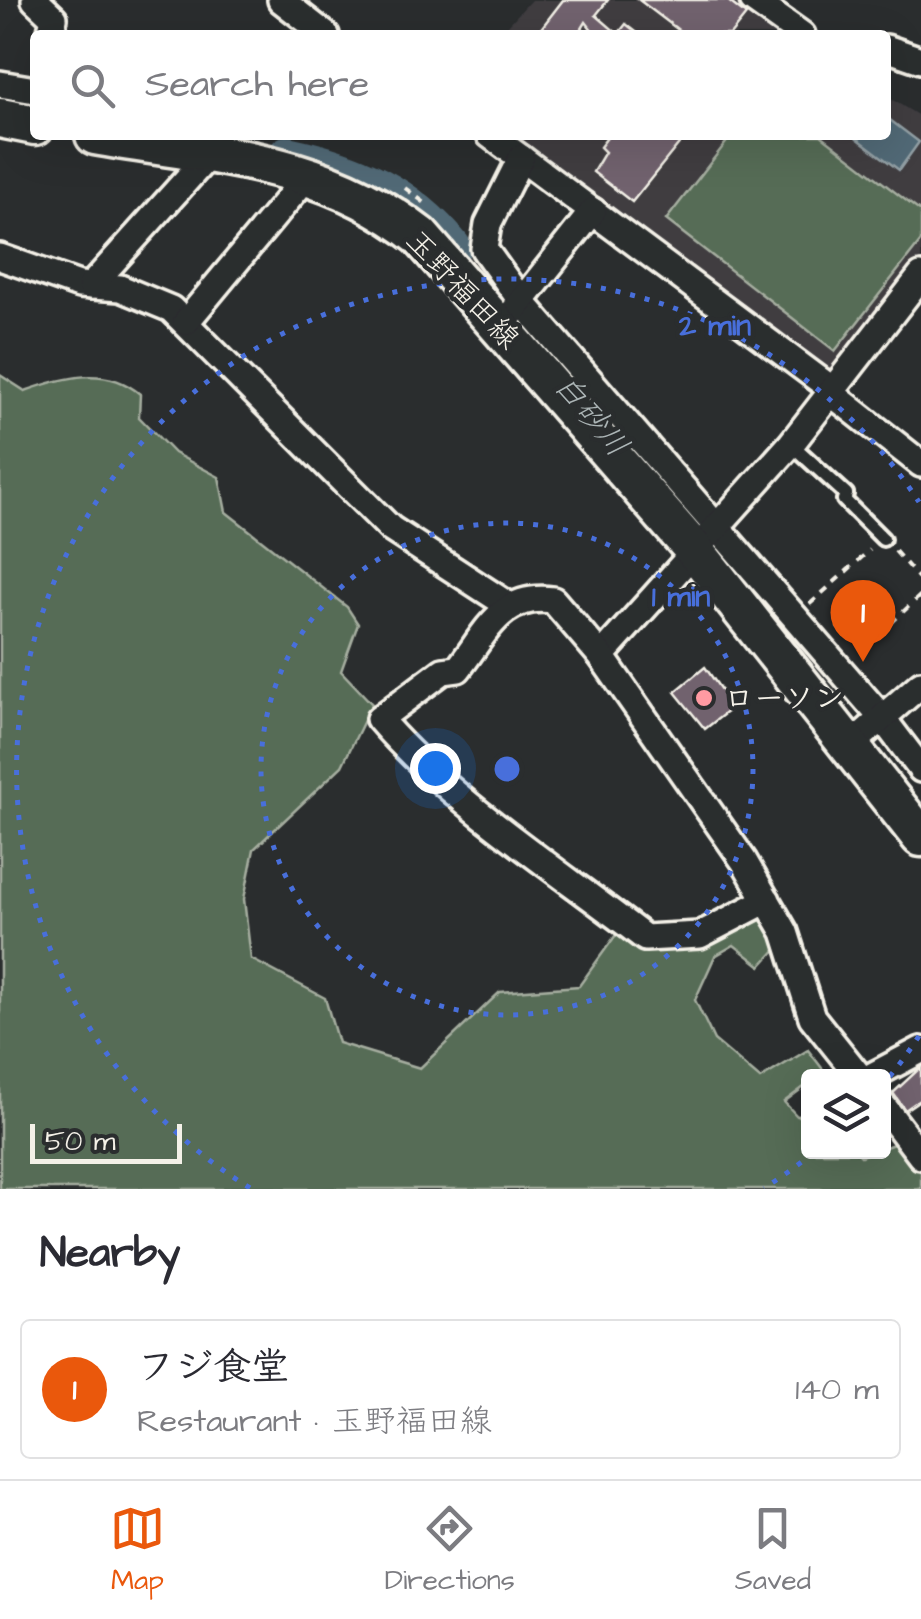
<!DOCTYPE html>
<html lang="en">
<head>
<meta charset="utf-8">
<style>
	body { margin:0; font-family:"Architects Daughter","Klee One",sans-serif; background:#f2f2f3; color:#2b2b33 }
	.controls { position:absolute; right:30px; bottom:30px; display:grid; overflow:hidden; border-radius:10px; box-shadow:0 10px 40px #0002 }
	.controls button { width:90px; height:90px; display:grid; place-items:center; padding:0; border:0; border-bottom:2px solid #e1e1e2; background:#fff; color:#2b2b33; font:50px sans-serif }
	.scale { position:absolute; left:30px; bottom:25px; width:152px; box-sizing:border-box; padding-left:10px; border:5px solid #f4f1e8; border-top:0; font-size:28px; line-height:35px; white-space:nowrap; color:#f4f1e8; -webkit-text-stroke:8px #2a2d2e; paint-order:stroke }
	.you { position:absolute; left:435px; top:768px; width:35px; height:35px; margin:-25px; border:8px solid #fff; border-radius:50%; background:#1a73e8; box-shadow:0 0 0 15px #1a73e833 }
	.badge { display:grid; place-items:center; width:65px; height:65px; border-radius:50%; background:#ea580c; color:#fff; font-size:32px; font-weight:700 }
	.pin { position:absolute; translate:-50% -82px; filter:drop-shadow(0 2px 5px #0008) }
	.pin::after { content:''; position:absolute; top:52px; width:35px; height:30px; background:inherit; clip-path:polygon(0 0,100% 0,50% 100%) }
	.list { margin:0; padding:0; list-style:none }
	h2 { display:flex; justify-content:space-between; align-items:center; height:130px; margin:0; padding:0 40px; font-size:42px }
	h2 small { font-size:32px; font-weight:400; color:#7c7c81 }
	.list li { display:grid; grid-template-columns:65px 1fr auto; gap:30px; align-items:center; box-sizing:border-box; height:140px; margin:0 20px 20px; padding:0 20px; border:2px solid #e1e1e2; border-radius:10px }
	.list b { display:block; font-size:38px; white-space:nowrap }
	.list p { margin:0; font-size:32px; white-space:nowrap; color:#7c7c81 }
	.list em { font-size:32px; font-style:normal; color:#7c7c81 }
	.icon { flex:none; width:55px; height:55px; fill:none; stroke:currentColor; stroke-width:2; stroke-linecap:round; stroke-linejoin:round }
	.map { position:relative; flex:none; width:921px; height:1189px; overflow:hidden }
	.search { position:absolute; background:#fff; box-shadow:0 10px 40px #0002; left:30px; right:30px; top:30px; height:110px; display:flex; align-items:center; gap:25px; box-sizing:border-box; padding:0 35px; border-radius:10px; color:#7c7c81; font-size:38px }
	.sheet { height:290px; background:#fff }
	nav { display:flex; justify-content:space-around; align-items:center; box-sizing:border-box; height:140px; border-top:2px solid #e1e1e2; background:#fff; font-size:28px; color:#7c7c81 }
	nav a { display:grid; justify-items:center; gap:5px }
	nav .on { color:#ea580c }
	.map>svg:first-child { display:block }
	.built { fill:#3f3d41 }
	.green { fill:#576c57; stroke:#a6aea0; stroke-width:2.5 }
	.water { fill:#516976; stroke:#929fa4; stroke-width:2.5 }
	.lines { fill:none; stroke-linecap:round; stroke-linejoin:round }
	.river { stroke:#516976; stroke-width:38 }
	.building { fill:#71626e; stroke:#f4f1e8; stroke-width:2.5 }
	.service-casing { stroke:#f4f1e8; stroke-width:20 }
	.minor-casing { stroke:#f4f1e8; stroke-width:32 }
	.primary-casing { stroke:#f4f1e8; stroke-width:45 }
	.path { stroke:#f4f1e8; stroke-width:4; stroke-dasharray:8 8; stroke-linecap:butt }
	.service { stroke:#2a2d2e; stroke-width:12 }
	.minor { stroke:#2a2d2e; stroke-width:25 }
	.primary { stroke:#2a2d2e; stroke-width:38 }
	.ring { fill:none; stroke:#486fdb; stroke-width:5; stroke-dasharray:5 10 }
	.poi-dot { fill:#ff9aa2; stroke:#2a2d2e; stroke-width:4 }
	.labels { text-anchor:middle; stroke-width:9; stroke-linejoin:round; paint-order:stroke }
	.street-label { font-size:30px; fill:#f4f1e8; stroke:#2a2d2e }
	.poi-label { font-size:30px; font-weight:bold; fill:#f4f1e8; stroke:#2a2d2e; text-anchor:start }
	.water-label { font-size:32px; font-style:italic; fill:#abb4b5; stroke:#2a2d2e }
	.centre { fill:#486fdb; stroke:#2a2d2e; stroke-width:5 }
	.ring-label { font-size:30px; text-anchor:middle; font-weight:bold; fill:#486fdb; stroke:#2a2d2e; stroke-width:9; stroke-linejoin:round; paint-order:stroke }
</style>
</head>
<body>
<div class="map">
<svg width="921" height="1189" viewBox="0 0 921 1189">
	<rect width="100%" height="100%" fill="#2a2d2e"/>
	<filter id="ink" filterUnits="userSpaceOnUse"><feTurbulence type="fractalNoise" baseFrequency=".01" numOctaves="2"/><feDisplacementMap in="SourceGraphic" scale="20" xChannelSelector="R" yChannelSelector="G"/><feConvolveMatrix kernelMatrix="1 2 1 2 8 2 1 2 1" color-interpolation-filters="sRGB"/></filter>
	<g filter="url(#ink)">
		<g class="built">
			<path d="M531,0H743L792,35H499Z"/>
			<path d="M886,96L921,117V267L839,372H827L512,135H886Z"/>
		</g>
		<g class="green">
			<path d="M732,135H821L921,212V241L835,351L666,220Z"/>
			<path d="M0,375L25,391C64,377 106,365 140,394L139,417L174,453L219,477L226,512L347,607L358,624L341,671L372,704L342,766L254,849L244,899L251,959L325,998L338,1043L420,1068L500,992L579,986L618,932L643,949L758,911L774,929L778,947L761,966L734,945L715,956L695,1000L714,1040L760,1079L808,1050L825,1072L808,1076V1084L784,1102L797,1116L808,1115V1152H857L861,1156L899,1142L921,1169V1189H0Z"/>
		</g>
		<path class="water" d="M886,117L919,142L899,170L853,135H886Z"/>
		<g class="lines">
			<path class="river" d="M287,155C353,169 409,193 452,247"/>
		</g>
		<g class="building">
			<path d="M563,0H608L596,15L618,34L626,24L640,35H596L586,22L578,35H536Z"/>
			<path d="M639,0H727L746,15L730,35H685Z"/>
			<path d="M609,135H686L632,202L593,172L605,152L600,147Z"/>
			<path d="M705,667L733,707L705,729L675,692Z"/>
			<path d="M921,1067V1099L905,1110L893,1093Z"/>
		</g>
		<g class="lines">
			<defs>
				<path id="service" d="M791,444L846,494L844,500L883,539"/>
				<g id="minor">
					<path d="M35,0L54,18L50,35"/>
					<path d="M281,0L326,35"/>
					<path d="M753,0L802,35"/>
					<path d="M886,48L921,60"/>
					<path d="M0,84L35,90"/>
					<path d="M490,135L833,390"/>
					<path d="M521,158L488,224L484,249L522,302L883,719L921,769"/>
					<path d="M0,257L79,285L120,288L171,309L391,529L508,605"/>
					<path d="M91,286L209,155"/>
					<path d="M513,312L593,211"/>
					<path d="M186,322L309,174"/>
					<path d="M831,393L921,464"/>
					<path d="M601,656L791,444L921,276"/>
					<path d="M851,745L921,684"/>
					<path d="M767,900L700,935L645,938C560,872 447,799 379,719L443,671L458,669C487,632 501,593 553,600L601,656L744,861L785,932L812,1017L859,1076"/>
					<path d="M872,1076L921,1050"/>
					<path d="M884,1107L921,1156"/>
				</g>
				<g id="primary">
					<path d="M0,118L35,125"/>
					<path d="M95,135C214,156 322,159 420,236L695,551L921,837"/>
				</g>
			</defs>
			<use href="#service" class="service-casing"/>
			<use href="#minor" class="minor-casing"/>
			<use href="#primary" class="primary-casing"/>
			<g class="path">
				<path d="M405,188L429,206"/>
				<path d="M895,551L921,581"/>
				<path d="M810,604L870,550"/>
				<path d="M837,629L841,626L874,639L921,595"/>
			</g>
			<use href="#service" class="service"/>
			<use href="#minor" class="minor"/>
			<use href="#primary" class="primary"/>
		</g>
	</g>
	<g class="ring">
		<circle cx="507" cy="769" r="246"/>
		<path d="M919 1036A491 491 0 0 1 886 1081M813 1153A491 491 0 0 1 764 1188M250 1188A491 491 0 1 1 919 502"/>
	</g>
	<circle class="poi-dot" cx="704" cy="698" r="10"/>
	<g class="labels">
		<g class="street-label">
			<text transform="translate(463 289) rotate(47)" y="10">玉野福田線</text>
		</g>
		<g class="poi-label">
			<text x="724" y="708">ローソン</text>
		</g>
		<g class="water-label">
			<text transform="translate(592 415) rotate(50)" y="11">白砂川</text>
		</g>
	</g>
	<circle cx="507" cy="769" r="15" class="centre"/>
	<g class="ring-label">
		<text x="715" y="335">2 min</text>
		<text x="681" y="606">1 min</text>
	</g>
</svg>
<div class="controls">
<button><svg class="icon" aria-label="layers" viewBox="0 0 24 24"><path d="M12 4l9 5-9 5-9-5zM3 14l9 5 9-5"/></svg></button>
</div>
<div class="scale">50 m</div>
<div class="you"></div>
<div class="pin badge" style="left:863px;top:662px">1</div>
<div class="search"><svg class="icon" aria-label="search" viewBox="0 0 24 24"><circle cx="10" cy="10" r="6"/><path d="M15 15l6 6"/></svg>Search here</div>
</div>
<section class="sheet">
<h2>Nearby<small></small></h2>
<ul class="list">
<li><span class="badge">1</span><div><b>フジ食堂</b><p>Restaurant · 玉野福田線</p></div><em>140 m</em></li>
</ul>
</section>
<nav>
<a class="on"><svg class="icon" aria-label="map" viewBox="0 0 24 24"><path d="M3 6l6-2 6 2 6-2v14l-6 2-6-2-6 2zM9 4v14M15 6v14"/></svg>Map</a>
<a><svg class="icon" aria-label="directions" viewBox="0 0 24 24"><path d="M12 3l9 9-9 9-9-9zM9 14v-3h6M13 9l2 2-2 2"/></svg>Directions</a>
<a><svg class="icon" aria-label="saved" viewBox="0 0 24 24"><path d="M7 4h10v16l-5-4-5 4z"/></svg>Saved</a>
</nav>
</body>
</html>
